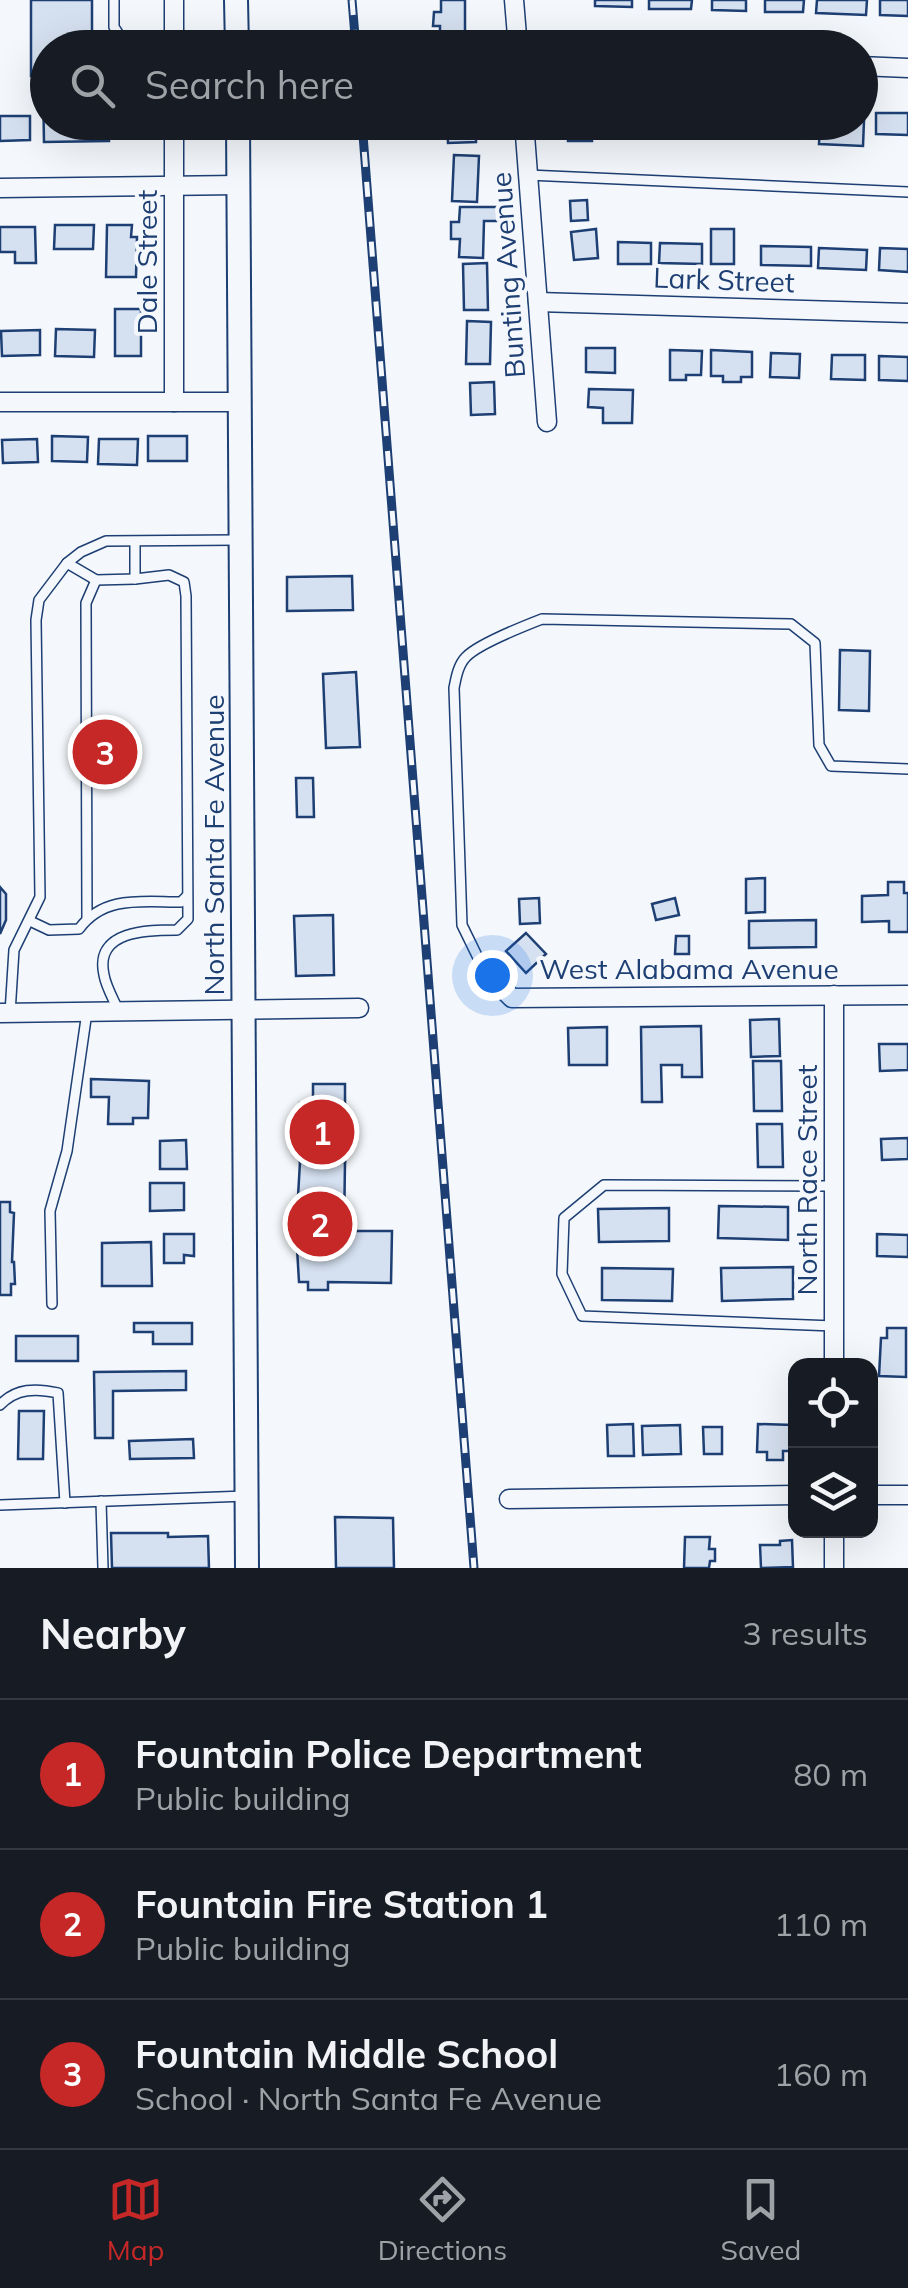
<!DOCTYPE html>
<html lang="en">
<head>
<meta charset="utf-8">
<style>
	body { margin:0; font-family:Mulish,sans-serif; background:#242831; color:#f1f3f6 }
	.controls { position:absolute; right:30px; bottom:30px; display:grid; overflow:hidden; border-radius:20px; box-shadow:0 10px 40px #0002 }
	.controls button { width:90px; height:90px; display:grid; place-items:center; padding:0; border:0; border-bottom:2px solid #363941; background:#171b24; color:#f1f3f6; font:50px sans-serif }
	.you { position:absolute; left:492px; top:975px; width:35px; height:35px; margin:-25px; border:8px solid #fff; border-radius:50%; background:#1a73e8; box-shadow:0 0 0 15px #1a73e833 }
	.badge { display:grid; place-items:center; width:65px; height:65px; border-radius:50%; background:#c62828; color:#fff; font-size:32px; font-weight:700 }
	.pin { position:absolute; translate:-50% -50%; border:5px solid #fff; box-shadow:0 2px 10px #0006 }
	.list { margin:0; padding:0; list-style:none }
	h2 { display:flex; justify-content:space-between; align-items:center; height:130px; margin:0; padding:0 40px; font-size:42px }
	h2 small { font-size:32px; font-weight:400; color:#9ea1a6 }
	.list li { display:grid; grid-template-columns:65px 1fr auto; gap:30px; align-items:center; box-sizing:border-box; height:150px; padding:0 40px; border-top:2px solid #363941 }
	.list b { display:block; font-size:38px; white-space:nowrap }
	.list p { margin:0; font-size:32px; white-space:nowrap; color:#9ea1a6 }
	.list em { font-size:32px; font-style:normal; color:#9ea1a6 }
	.icon { flex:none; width:55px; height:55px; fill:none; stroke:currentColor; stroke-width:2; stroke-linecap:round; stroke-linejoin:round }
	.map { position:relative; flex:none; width:908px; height:1568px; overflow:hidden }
	.search { position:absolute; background:#171b24; box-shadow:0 10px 40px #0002; left:30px; right:30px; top:30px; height:110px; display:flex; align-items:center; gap:25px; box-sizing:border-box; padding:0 35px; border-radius:55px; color:#9ea1a6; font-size:38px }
	.sheet { height:580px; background:#171b24 }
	nav { display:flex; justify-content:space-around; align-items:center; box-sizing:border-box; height:140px; border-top:2px solid #363941; background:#171b24; font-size:28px; color:#9ea1a6 }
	nav a { display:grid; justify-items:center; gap:5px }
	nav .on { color:#c62828 }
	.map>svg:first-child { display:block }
	.building { fill:#d5e0f0; stroke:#1d3f73; stroke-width:2.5 }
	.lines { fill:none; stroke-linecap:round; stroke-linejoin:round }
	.lane-casing { stroke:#1d3f73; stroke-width:12 }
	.street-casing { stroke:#1d3f73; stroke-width:21 }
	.secondary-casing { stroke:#1d3f73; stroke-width:26 }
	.lane { stroke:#f4f7fb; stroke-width:9 }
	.street { stroke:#f4f7fb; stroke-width:18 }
	.secondary { stroke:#f4f7fb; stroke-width:22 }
	.rail-casing { stroke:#1d3f73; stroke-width:9 }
	.rail { stroke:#f4f7fb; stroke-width:5; stroke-dasharray:15; stroke-linecap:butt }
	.labels { text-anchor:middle; stroke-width:8; stroke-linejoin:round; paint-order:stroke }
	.street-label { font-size:28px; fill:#1d3f73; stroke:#f4f7fb }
</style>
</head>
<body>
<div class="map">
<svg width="908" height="1568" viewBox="0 0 908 1568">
	<rect width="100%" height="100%" fill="#f4f7fb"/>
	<g class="building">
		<path d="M31,0H92V48H48V76H31Z"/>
		<path d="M441,0H465V39H440V26H433L434,12H441Z"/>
		<path d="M595,0H632V7L595,6Z"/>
		<path d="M649,0H692L691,9H649Z"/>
		<path d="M712,0H746V11L712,10Z"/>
		<path d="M765,0H804L803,12H765Z"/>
		<path d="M817,0H867L866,15L816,13Z"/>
		<path d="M880,0H908V16L880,15Z"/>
		<path d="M43,86H48V122H109V141L44,142Z"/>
		<path d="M876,113H908V135L876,134Z"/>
		<path d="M0,116H30V140L0,141Z"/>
		<path d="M860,121H864L863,146L819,144L820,122Z"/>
		<path d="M447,122H476V142L448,143Z"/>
		<path d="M567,122H591L592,141H568Z"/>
		<path d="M701,122H750V127Z"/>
		<path d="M768,122H800V129L768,128Z"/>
		<path d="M454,155L479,156L477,202L452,201Z"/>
		<path d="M587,200L588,220L571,221L570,201Z"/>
		<path d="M460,207H500V221H484L483,258L459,257L460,239H451V222H459Z"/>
		<path d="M55,225H94L93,249H54Z"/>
		<path d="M107,225H132L131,237H137L136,277H106Z"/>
		<path d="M0,227H35L36,263H15V252H0Z"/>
		<path d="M596,229L598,258L574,260L571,232Z"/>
		<rect x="711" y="229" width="23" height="35"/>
		<path d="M618,242L651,243V264H618Z"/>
		<path d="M660,243L702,244V264L659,263Z"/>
		<path d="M761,246L811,247V266L761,265Z"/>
		<path d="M819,248L867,250L866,270L818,268Z"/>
		<path d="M880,248L908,249V272L879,270Z"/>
		<path d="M487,263L488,310H464L463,264Z"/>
		<rect x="115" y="309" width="26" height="47"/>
		<path d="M467,321L491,322L490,364H466Z"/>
		<path d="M56,329L95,330L94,357L55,356Z"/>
		<path d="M40,330V355L2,356L1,331Z"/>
		<path d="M586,348H615V373L586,372Z"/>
		<path d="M670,350L702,351L701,375H686V380H670Z"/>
		<path d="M711,350L752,352V377H741V382H723V376H711Z"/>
		<path d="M771,353L800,354L799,378L770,377Z"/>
		<path d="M832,355H865V380L831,379Z"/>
		<path d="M879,356L908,357V381L879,380Z"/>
		<path d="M494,382L495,414L471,415L470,383Z"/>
		<path d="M589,389L633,390L632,423H603V408L588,407Z"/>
		<path d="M52,436L88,437L87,462L52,461Z"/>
		<rect x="148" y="436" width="39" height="25"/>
		<path d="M37,439L38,462L3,463L2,440Z"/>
		<path d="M99,439H138L137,465L98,464Z"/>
		<path d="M352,576L353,610L287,611V577Z"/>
		<path d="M840,650L870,651L869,711L839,710Z"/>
		<path d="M356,672L360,747L326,748L323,674Z"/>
		<path d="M296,778H313L314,817H297Z"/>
		<path d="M765,878V912L746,913V879Z"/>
		<path d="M888,882H904V893H908V932H889V921L862,922V896L888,895Z"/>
		<path d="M0,887L6,894V920L0,934Z"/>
		<path d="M539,898L540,923L520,924L519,899Z"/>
		<path d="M675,898L679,915L656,920L652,904Z"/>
		<path d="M333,915L334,975L296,976L294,916Z"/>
		<path d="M816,920V947L749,948V921Z"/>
		<path d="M526,933L546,954L526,973L506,951Z"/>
		<path d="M676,936H689V954H675Z"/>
		<path d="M779,1019L780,1056L751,1057L750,1020Z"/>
		<path d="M701,1026L702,1077H682V1065H661L662,1102H642L641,1027Z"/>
		<path d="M607,1027V1065H569L568,1028Z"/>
		<path d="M879,1044H908V1070L880,1071Z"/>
		<path d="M753,1061H781L782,1111H754Z"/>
		<path d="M91,1079L149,1081L148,1118H133V1124H108L109,1097H91Z"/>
		<path d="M313,1084H345V1162H300V1103H313Z"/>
		<path d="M757,1124H782L783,1167H758Z"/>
		<path d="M908,1138V1159L882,1160L881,1139Z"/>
		<path d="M186,1140L187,1169H160V1141Z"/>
		<path d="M300,1162H345L344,1231H392L391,1283L328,1282V1290H308V1282H299L296,1231Z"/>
		<path d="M150,1183H184V1210L150,1211Z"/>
		<path d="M0,1202H10V1212L14,1213L12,1262H14L15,1284H11V1295H0Z"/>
		<path d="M719,1206L788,1207V1240L718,1238Z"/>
		<path d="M669,1208V1241L599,1242L598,1209Z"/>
		<path d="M164,1234H194V1256L184,1255V1263H164Z"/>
		<path d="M877,1234L908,1235V1257L877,1256Z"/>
		<path d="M151,1242L152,1286H102V1243Z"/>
		<path d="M793,1267V1299L722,1301L721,1268Z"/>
		<path d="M602,1268L673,1269L672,1301L602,1300Z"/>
		<path d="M134,1323H192V1344H153V1332H134Z"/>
		<path d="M887,1328H906V1377L879,1376L881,1338H887Z"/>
		<rect x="16" y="1336" width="62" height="25"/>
		<path d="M186,1371V1390L113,1391V1438H95L94,1372Z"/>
		<path d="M19,1411H44L43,1459H18Z"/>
		<path d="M633,1424L634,1456H608L607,1425Z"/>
		<path d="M758,1424L793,1425V1451H783V1460H767V1452H757Z"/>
		<path d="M680,1425L681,1454L643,1455L642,1426Z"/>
		<path d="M703,1427H722V1454H704Z"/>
		<path d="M193,1439L194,1458L130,1459L129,1441Z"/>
		<path d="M335,1517L393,1518L394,1568H336Z"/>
		<path d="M111,1533H168V1537L208,1536L209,1568H112Z"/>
		<path d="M685,1537H710L709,1549H715V1561H710L709,1568H684Z"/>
		<path d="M792,1540L793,1567L761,1568L760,1545H780V1541Z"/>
	</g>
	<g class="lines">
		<defs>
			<g id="lane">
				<path d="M114,0V27L124,42L174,43"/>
				<path d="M528,175L908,192"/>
				<path d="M67,563L96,580L135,579"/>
				<path d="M87,918L86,603L96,580"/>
				<path d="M30,921L49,930L79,929C104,895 142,902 181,902L187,896"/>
				<path d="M483,968L462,925L454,688C456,678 458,665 466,657C478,644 524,626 542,619L791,624L815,643L819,745L831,766L908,769"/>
				<path d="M119,1012C114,1000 106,987 104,975C94,930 148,930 177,930L188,919L186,596L184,582L169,575L135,579V542"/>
				<path d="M10,1013L14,950L40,897L36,620L39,600L67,563L81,552L106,541L237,540"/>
				<path d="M834,1186L604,1185L564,1218L562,1274L582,1316L834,1326"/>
				<path d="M52,1304L50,1211L67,1151L87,1012"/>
				<path d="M0,1405C16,1388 36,1388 58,1393L65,1503"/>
				<path d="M101,1501L103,1568"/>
				<path d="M0,1505L246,1496"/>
			</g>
			<g id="street">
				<path d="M174,0V48"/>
				<path d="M514,0L518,48"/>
				<path d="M860,66L908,68"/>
				<path d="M524,122L547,422"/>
				<path d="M0,188L238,185"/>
				<path d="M538,302L908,313"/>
				<path d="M0,402H238"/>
				<path d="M174,402V122"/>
				<path d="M483,969L512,998L908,995"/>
				<path d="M0,1013L359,1008"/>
				<path d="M834,1366V995"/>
				<path d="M870,1495H908"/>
				<path d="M509,1499L796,1495"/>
				<path d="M834,1568V1530"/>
			</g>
			<g id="secondary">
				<path d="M236,0L237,48"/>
				<path d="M238,122L247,1568"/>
			</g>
		</defs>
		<use href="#lane" class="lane-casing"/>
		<use href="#street" class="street-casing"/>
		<use href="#secondary" class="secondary-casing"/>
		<use href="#lane" class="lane"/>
		<use href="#street" class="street"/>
		<use href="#secondary" class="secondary"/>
		<defs>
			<g id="rail">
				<path d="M352,0L356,48"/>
				<path d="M362,122L474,1568"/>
			</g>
		</defs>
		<use href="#rail" class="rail-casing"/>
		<use href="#rail" class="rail"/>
	</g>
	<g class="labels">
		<g class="street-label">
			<text transform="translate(147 262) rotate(-90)" y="10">Dale Street</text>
			<text transform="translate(508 275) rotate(-94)" y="10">Bunting Avenue</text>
			<text transform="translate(724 280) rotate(2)" y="10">Lark Street</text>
			<text transform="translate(214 845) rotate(-90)" y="10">North Santa Fe Avenue</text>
			<text x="689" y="979">West Alabama Avenue</text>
			<text transform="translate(807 1180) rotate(-90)" y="10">North Race Street</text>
		</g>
	</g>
</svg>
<div class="controls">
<button><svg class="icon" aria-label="locate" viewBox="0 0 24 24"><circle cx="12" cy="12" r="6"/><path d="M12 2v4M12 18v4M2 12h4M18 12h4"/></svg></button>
<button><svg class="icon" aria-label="layers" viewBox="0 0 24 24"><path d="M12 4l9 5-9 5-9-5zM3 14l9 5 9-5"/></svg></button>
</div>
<div class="you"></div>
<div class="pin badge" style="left:322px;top:1132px">1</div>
<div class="pin badge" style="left:320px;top:1224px">2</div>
<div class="pin badge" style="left:105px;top:752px">3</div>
<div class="search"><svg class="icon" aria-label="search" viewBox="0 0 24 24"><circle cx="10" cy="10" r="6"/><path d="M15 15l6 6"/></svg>Search here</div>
</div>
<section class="sheet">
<h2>Nearby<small>3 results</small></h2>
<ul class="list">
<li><span class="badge">1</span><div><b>Fountain Police Department</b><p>Public building</p></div><em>80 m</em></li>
<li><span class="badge">2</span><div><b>Fountain Fire Station 1</b><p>Public building</p></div><em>110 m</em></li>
<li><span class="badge">3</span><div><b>Fountain Middle School</b><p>School · North Santa Fe Avenue</p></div><em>160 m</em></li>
</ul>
</section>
<nav>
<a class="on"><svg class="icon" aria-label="map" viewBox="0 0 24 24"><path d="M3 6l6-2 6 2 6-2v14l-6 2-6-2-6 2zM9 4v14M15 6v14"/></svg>Map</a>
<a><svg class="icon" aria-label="directions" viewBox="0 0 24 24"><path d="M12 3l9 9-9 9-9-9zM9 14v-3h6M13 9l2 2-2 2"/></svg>Directions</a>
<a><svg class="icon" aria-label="saved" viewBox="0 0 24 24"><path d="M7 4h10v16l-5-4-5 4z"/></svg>Saved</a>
</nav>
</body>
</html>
